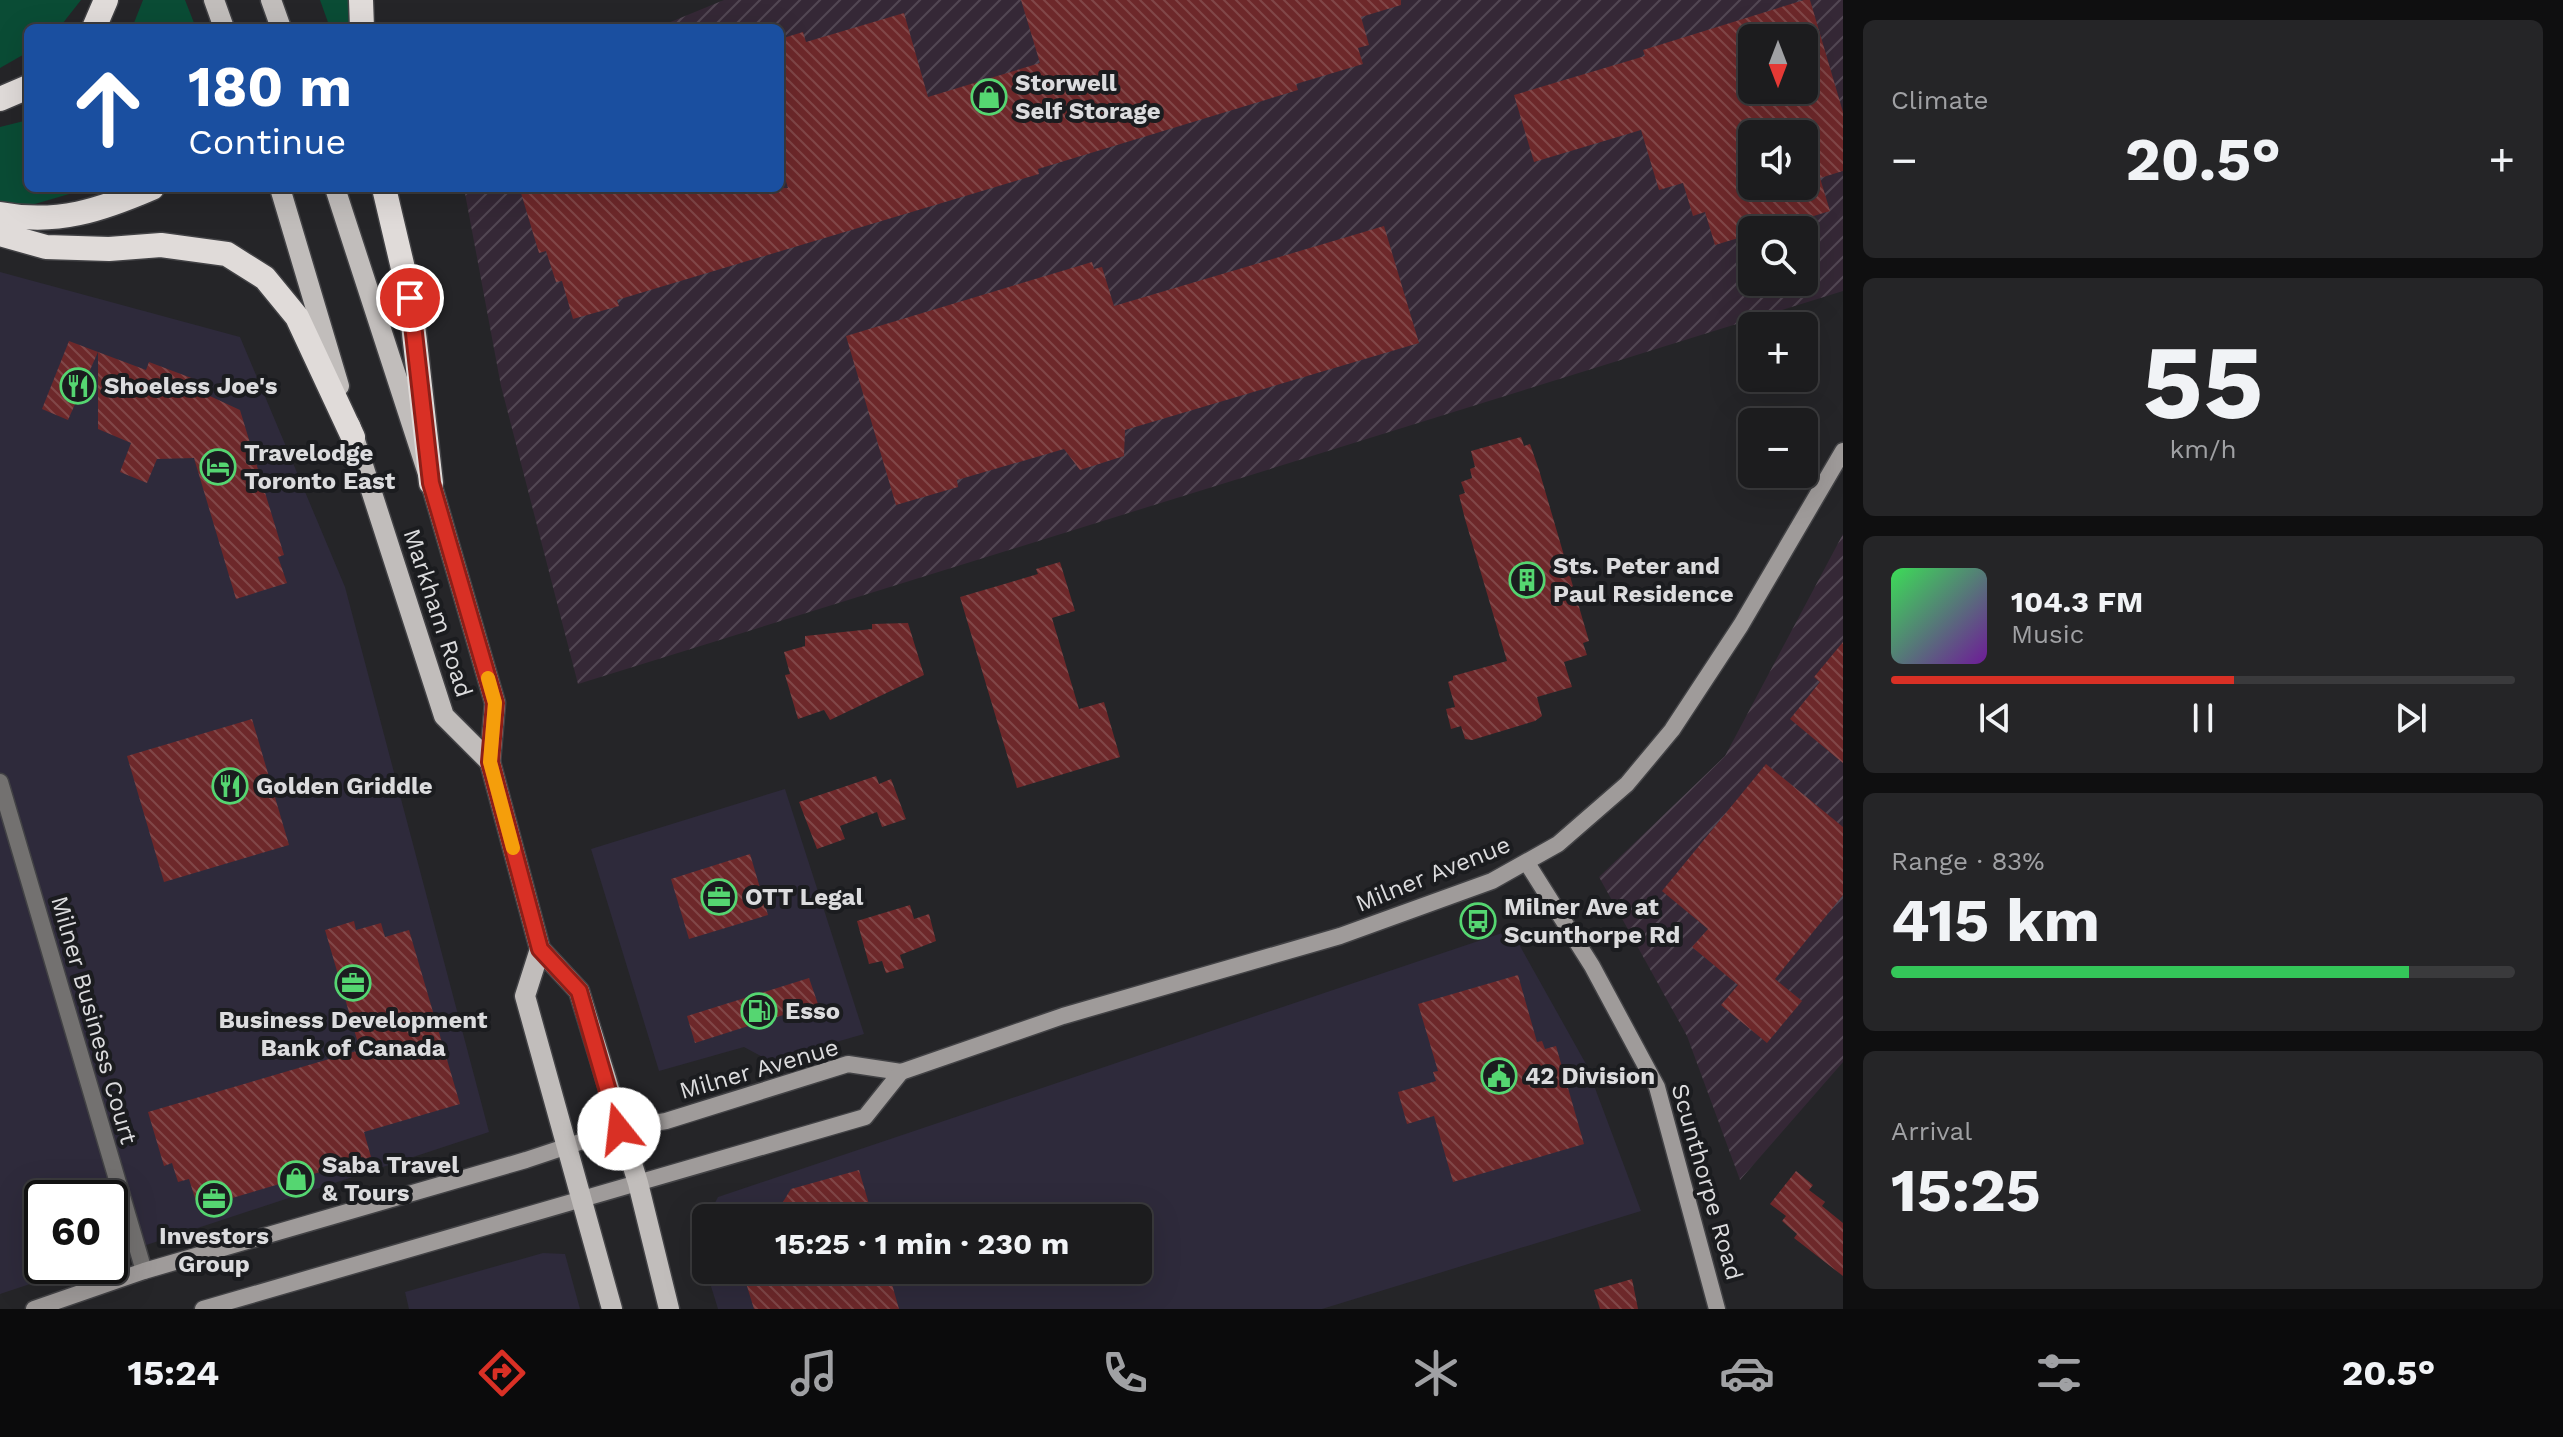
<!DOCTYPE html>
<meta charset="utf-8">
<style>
body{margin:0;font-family:"Work Sans",sans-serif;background:#252527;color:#f1f3f6;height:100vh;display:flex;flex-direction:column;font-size:30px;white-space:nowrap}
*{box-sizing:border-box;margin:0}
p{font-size:26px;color:#a0a1a4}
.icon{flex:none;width:44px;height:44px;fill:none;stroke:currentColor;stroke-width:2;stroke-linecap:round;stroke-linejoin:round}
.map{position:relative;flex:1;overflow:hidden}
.details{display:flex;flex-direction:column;gap:20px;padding:20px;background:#0f0f10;width:720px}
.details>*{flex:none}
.hud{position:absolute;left:24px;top:24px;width:760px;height:168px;border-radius:12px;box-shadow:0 8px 32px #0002,0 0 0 2px #3a3a3c;background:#1a4fa0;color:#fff;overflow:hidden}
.needle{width:52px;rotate:180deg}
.tools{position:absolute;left:1738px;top:24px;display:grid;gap:16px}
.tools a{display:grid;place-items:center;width:80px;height:80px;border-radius:12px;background:#1c1c1e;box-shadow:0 8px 32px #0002,0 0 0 2px #3a3a3c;font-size:40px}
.speed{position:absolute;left:24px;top:1180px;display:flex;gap:16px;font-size:40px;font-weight:700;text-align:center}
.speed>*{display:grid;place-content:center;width:104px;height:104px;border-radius:50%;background:#1c1c1e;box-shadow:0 8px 32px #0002,0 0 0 2px #3a3a3c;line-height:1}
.speed .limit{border:4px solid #111;border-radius:12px;background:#fff;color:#111}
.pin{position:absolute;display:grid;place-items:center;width:68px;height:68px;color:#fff;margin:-34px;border:4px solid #fff;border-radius:50%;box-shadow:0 2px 8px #0007}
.me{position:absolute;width:88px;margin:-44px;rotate:344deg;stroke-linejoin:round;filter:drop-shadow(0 0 6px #0008)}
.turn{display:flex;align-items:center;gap:28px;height:168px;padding:0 32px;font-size:36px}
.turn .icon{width:104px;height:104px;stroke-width:2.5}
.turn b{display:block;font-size:56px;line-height:68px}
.big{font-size:60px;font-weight:700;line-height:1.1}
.details .card{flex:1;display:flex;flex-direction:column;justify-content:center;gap:12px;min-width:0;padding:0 28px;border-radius:12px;background:#252527}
.details .dial{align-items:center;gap:0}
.dial b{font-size:104px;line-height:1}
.song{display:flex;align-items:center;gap:24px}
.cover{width:96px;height:96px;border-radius:12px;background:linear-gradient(135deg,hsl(130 70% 55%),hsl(280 70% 35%))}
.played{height:8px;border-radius:4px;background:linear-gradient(90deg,#d93025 55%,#3a3a3c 55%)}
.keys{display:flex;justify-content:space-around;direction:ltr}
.heat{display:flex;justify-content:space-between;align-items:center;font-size:44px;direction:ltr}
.charge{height:12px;border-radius:6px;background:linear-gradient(90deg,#34c759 83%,#3a3a3c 0)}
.trip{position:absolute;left:692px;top:1204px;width:460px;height:80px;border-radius:12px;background:#1c1c1e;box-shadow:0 8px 32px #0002,0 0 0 2px #3a3a3c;font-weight:700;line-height:80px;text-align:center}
.menu{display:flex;height:128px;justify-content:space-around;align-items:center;background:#0b0b0c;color:#a0a1a4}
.menu .icon{width:56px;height:56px}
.menu .current{color:#d93025}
.menu b{font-size:36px;color:#f1f3f6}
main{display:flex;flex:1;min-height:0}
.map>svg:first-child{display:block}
</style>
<main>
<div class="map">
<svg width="1843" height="1309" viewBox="0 0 1843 1309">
<defs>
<pattern id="industrial-furrows" width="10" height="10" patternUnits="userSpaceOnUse" patternTransform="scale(2)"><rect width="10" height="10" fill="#352836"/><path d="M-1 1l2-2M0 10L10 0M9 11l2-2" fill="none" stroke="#524753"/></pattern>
<pattern id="building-back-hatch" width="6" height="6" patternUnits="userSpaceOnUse" patternTransform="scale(2)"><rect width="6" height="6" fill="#6d282a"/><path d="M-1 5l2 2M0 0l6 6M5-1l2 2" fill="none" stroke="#814748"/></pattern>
</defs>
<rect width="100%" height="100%" fill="#252528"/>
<!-- commercial -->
<g fill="#2e2a3b">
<polygon points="0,272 240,337 345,587 489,1132 110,1257 110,1198 42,1198 42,1266 84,1266 0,1294"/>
<polygon points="785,789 864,1034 770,1061 744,1047 659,1071 591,849"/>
<polygon points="1511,930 1586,1064 1641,1211 1322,1309 718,1309 706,1270 1138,1270 1138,1218 707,1218 718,1197"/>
<polygon points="543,1253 565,1254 580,1309 409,1309 405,1292"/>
</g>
<!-- industrial -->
<g fill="url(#industrial-furrows)" fill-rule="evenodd">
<path d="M724,0H1843V291L578,684L501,386L464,188H780V28H656ZM1752,38H1804V90H1752ZM1752,134H1804V186H1752ZM1752,230H1804V282H1752Z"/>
<polygon points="1843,534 1843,1062 1740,1180 1687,1036 1599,877 1725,756"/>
</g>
<!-- grass -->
<g fill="#0a4c35">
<polygon points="0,0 81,0 59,28 28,28 28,52 0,68"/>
<polygon points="143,0 185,0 196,28 132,28"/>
<polygon points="320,0 352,0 352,28 330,28"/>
<polygon points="28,120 28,188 90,188 21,208 0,203 0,127"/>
</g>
<!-- building -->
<g fill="url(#building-back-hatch)" fill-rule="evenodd">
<polygon points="1021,0 1401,0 1401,5 1361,17 1369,45 1358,48 1363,64 1296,84 1298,90 1038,169 1039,174 617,300 619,306 573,319 562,281 556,282 546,251 539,253 521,193 537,188 788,188 780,161 780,39 803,32 806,42 904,13 928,97 1040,63"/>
<path d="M1804,0H1810L1843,112V171L1820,178L1830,211L1794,222L1795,227L1752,230V234L1715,245L1705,212L1693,216L1683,183L1659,190L1641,130L1534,162L1514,95L1645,56L1643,50ZM1752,38H1804V90H1752ZM1752,134H1804V186H1752Z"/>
<polygon points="1384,226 1419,343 1125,430 1124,456 1080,470 1064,449 957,480 958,487 896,505 846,336 1092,262 1094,269 1102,267 1114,306"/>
<polygon points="69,341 98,352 68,420 42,409"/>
<polygon points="98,352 146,370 149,362 202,382 199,391 240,410 284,555 278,557 287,583 236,599 194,458 157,459 147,483 120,472 131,443 98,429"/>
<polygon points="1521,437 1524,446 1530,444 1539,470 1589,641 1583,643 1587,655 1564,662 1572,687 1537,697 1542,716 1535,721 1472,740 1465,739 1461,726 1451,729 1446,709 1455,707 1448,682 1453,680 1453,676 1507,661 1465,519 1459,495 1465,493 1461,482 1472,478 1470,469 1475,467 1471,451"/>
<polygon points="1060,562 1075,611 1052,618 1079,709 1104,702 1120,757 1017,788 960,597 1038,574 1036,569"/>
<polygon points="908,623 924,675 830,720 824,710 798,719 785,675 790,674 784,652 805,646 805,636 872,629 872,624"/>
<polygon points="1843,642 1843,763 1790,719 1820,682 1814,677"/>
<polygon points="252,719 289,845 164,882 127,756"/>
<polygon points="1766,764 1843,827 1843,895 1775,979 1802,1001 1767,1043 1721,1005 1738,985 1692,947 1708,929 1662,891"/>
<polygon points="876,776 879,784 891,779 906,819 882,827 877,812 840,826 845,839 817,849 799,802"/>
<polygon points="750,854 768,915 689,939 671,879"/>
<polygon points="910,905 914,919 929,914 936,941 900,955 904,968 886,973 882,961 869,964 857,921"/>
<polygon points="354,921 356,930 381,923 385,937 409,930 460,1104 364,1132 371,1157 198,1208 189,1179 178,1182 172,1163 164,1166 148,1112 360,1050 325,930"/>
<polygon points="1518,975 1537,1042 1542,1041 1545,1049 1556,1046 1584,1144 1453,1182 1434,1116 1407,1124 1398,1092 1436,1081 1433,1072 1438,1071 1418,1004"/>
<polygon points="809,978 818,1004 695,1043 687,1016"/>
<polygon points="859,1170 873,1218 773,1218 791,1189"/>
<polygon points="1796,1171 1813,1185 1809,1190 1825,1202 1822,1206 1843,1223 1843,1276 1794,1238 1797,1234 1782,1221 1786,1216 1770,1204"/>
<polygon points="742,1270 888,1270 899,1309 754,1309"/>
<polygon points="1632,1279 1638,1309 1600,1309 1594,1290"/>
</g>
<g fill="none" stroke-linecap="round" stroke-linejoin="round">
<defs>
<polyline id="street" points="0,782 144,1271"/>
<g id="secondary">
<polyline points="1527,863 1592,966 1657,1087 1717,1309"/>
<polyline points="34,1309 144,1271 526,1160 619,1129 666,1121 848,1064 901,1072 1063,1016 1340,936 1492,881 1558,844 1627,784 1672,730 1741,625 1843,451"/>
<polyline points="203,1309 865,1117 901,1072"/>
</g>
<g id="primary">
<polyline points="214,0 224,28"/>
<polyline points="271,0 281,28"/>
<polyline points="280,188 339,386"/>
<polyline points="335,188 431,483 495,703 490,762 540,949 579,991 638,1183 669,1309"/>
<polyline points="350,425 444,716 490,762"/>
<polyline points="540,949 525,996 612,1309"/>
</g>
<g id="highway">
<polyline points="361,0 362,28"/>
<polyline points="94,28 106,0"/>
<polyline points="0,99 28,87"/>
<polyline points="384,188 410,298 431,483"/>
<path d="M0,214C57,225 101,210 152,188"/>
<polyline points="0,234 46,247 109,249 161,245 227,254 265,278 297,317 353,437"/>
</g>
</defs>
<!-- street casing -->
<use href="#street" stroke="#424245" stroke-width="19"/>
<!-- secondary casing -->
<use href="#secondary" stroke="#424245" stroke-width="19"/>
<!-- primary casing -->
<use href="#primary" stroke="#424245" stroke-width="23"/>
<!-- highway casing -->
<use href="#highway" stroke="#424245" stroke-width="27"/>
<!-- street -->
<use href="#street" stroke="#737170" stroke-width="16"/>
<!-- secondary -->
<use href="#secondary" stroke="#9f9b9a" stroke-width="16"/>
<!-- primary -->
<use href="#primary" stroke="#c1bdbb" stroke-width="20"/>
<!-- highway -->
<use href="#highway" stroke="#e0dbd9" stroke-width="24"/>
</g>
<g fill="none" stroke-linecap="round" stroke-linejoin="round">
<defs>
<polyline id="route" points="410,298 431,483 495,703 490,762 540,949 579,991 619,1129"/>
</defs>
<!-- route casing -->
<use href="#route" stroke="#8d1f18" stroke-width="20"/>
<!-- route -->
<use href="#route" stroke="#d93025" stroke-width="14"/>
<!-- slow -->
<polyline stroke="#f59e0b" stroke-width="14" points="488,678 495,703 490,762 513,848"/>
</g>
<!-- icons -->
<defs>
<symbol id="shop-ring" viewBox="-11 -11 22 22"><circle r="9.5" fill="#1b1c1f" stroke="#55d671" stroke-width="1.5"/><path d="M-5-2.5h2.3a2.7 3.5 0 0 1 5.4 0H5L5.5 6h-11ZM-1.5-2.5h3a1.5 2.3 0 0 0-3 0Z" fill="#55d671"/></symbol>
<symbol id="restaurant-ring" viewBox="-11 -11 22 22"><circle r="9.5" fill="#1b1c1f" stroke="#55d671" stroke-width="1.5"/><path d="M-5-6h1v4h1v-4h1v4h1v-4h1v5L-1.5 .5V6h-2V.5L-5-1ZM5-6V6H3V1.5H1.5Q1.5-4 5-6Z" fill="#55d671"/></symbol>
<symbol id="hotel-ring" viewBox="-11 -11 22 22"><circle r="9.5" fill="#1b1c1f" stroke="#55d671" stroke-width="1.5"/><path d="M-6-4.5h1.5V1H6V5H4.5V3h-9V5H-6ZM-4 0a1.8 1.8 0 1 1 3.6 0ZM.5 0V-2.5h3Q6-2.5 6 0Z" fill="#55d671"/></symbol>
<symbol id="building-ring" viewBox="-11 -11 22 22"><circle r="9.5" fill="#1b1c1f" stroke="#55d671" stroke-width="1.5"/><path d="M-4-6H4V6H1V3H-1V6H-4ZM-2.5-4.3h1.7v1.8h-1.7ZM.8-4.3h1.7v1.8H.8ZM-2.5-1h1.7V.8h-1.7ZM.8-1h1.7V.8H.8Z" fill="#55d671"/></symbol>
<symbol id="office-ring" viewBox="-11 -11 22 22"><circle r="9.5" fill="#1b1c1f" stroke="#55d671" stroke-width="1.5"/><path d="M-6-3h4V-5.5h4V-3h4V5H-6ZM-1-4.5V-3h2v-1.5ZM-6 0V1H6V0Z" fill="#55d671"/></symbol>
<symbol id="bus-ring" viewBox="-11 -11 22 22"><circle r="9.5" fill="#1b1c1f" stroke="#55d671" stroke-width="1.5"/><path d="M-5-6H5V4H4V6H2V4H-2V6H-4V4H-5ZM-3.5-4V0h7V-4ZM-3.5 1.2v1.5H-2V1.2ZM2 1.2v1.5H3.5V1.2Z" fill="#55d671"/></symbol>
<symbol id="fuel-ring" viewBox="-11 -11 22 22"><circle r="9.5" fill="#1b1c1f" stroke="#55d671" stroke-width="1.5"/><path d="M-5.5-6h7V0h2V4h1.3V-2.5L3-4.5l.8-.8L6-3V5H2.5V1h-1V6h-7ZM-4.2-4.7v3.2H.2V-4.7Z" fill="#55d671"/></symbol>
<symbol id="civic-ring" viewBox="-11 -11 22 22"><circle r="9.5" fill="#1b1c1f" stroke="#55d671" stroke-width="1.5"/><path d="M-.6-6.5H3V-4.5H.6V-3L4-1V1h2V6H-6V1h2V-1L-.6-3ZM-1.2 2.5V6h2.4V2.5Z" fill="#55d671"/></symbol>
</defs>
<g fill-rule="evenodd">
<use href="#shop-ring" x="969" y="77" width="40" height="40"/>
<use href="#restaurant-ring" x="58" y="366" width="40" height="40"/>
<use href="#hotel-ring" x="198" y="447" width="40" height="40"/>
<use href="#building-ring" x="1507" y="560" width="40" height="40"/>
<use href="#restaurant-ring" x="210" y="766" width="40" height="40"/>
<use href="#office-ring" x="699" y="877" width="40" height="40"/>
<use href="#bus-ring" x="1458" y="901" width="40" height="40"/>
<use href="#office-ring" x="333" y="963" width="40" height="40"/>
<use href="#fuel-ring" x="739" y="991" width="40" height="40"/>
<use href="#civic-ring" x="1479" y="1056" width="40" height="40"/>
<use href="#shop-ring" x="276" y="1159" width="40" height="40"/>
<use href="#office-ring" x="194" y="1179" width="40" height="40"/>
</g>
<g text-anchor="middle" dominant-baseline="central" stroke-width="8" stroke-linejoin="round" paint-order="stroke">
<!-- poi labels -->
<g font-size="24" font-weight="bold" fill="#dcdcde" stroke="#1b1c1f" text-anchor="start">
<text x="1015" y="83">Storwell<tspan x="1015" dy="28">Self Storage</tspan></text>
<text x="104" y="386">Shoeless Joe's</text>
<text x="244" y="453">Travelodge<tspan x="244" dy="28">Toronto East</tspan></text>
<text x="1553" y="566">Sts. Peter and<tspan x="1553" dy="28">Paul Residence</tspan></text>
<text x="256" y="786">Golden Griddle</text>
<text x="745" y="897">OTT Legal</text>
<text x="1504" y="907">Milner Ave at<tspan x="1504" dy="28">Scunthorpe Rd</tspan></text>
<text x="785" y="1011">Esso</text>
<text x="353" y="1020" text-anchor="middle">Business Development<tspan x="353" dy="28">Bank of Canada</tspan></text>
<text x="1525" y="1076">42 Division</text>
<text x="322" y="1165">Saba Travel<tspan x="322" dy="28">&amp; Tours</tspan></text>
<text x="214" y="1236" text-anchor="middle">Investors<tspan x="214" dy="28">Group</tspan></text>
</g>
<!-- street labels -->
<g font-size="24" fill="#dcdcde" stroke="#1b1c1f">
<text transform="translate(438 613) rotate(72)">Markham Road</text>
<text transform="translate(1433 874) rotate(-22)">Milner Avenue</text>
<text transform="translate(94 1020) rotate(74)">Milner Business Court</text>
<text transform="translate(759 1069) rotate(-16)">Milner Avenue</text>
<text transform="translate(1707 1182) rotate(74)">Scunthorpe Road</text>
</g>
</g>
</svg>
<div class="tools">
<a><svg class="needle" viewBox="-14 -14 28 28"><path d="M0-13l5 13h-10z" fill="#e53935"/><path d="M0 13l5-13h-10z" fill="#a0a1a4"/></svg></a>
<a><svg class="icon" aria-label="sound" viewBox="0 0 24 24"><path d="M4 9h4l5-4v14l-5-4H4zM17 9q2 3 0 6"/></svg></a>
<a><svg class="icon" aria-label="search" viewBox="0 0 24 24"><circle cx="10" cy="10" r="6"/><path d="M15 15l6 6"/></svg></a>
<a>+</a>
<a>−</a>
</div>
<div class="speed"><div class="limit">60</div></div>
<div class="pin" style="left:410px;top:298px;background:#d93025"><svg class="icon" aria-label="arrive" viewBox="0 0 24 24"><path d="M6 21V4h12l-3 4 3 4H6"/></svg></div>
<svg class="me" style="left:619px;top:1129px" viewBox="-20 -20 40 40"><circle r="19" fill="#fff"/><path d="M0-13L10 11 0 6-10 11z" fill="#d93025"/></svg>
<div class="trip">15:25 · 1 min · 230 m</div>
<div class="hud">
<div class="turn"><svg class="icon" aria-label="ahead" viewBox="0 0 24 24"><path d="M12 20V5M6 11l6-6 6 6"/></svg><div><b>180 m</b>Continue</div></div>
</div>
</div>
<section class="details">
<div class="card"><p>Climate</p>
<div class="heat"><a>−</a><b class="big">20.5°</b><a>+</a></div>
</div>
<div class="card dial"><b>55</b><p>km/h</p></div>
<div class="card">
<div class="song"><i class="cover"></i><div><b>104.3 FM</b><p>Music</p></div></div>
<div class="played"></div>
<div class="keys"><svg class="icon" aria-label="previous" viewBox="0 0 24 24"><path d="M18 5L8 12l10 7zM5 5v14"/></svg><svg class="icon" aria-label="pause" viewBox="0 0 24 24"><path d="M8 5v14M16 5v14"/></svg><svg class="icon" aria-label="next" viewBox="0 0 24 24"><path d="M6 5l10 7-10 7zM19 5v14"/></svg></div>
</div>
<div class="card"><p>Range · 83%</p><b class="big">415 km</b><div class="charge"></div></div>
<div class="card"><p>Arrival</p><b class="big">15:25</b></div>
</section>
</main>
<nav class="menu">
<b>15:24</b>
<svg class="icon current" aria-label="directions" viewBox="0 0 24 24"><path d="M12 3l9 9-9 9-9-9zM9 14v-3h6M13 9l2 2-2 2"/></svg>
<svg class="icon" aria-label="music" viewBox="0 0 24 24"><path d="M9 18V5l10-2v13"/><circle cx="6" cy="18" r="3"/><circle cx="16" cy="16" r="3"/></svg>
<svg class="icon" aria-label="phone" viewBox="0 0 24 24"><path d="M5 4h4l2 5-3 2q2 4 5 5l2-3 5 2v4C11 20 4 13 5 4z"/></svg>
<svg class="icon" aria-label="climate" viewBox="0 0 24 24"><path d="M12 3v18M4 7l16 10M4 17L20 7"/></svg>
<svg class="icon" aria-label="car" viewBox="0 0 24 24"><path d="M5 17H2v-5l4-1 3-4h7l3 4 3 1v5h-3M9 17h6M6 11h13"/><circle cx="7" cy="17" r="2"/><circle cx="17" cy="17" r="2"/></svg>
<svg class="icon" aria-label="filters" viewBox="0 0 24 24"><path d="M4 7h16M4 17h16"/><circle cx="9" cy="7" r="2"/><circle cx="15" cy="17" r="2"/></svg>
<b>20.5°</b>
</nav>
